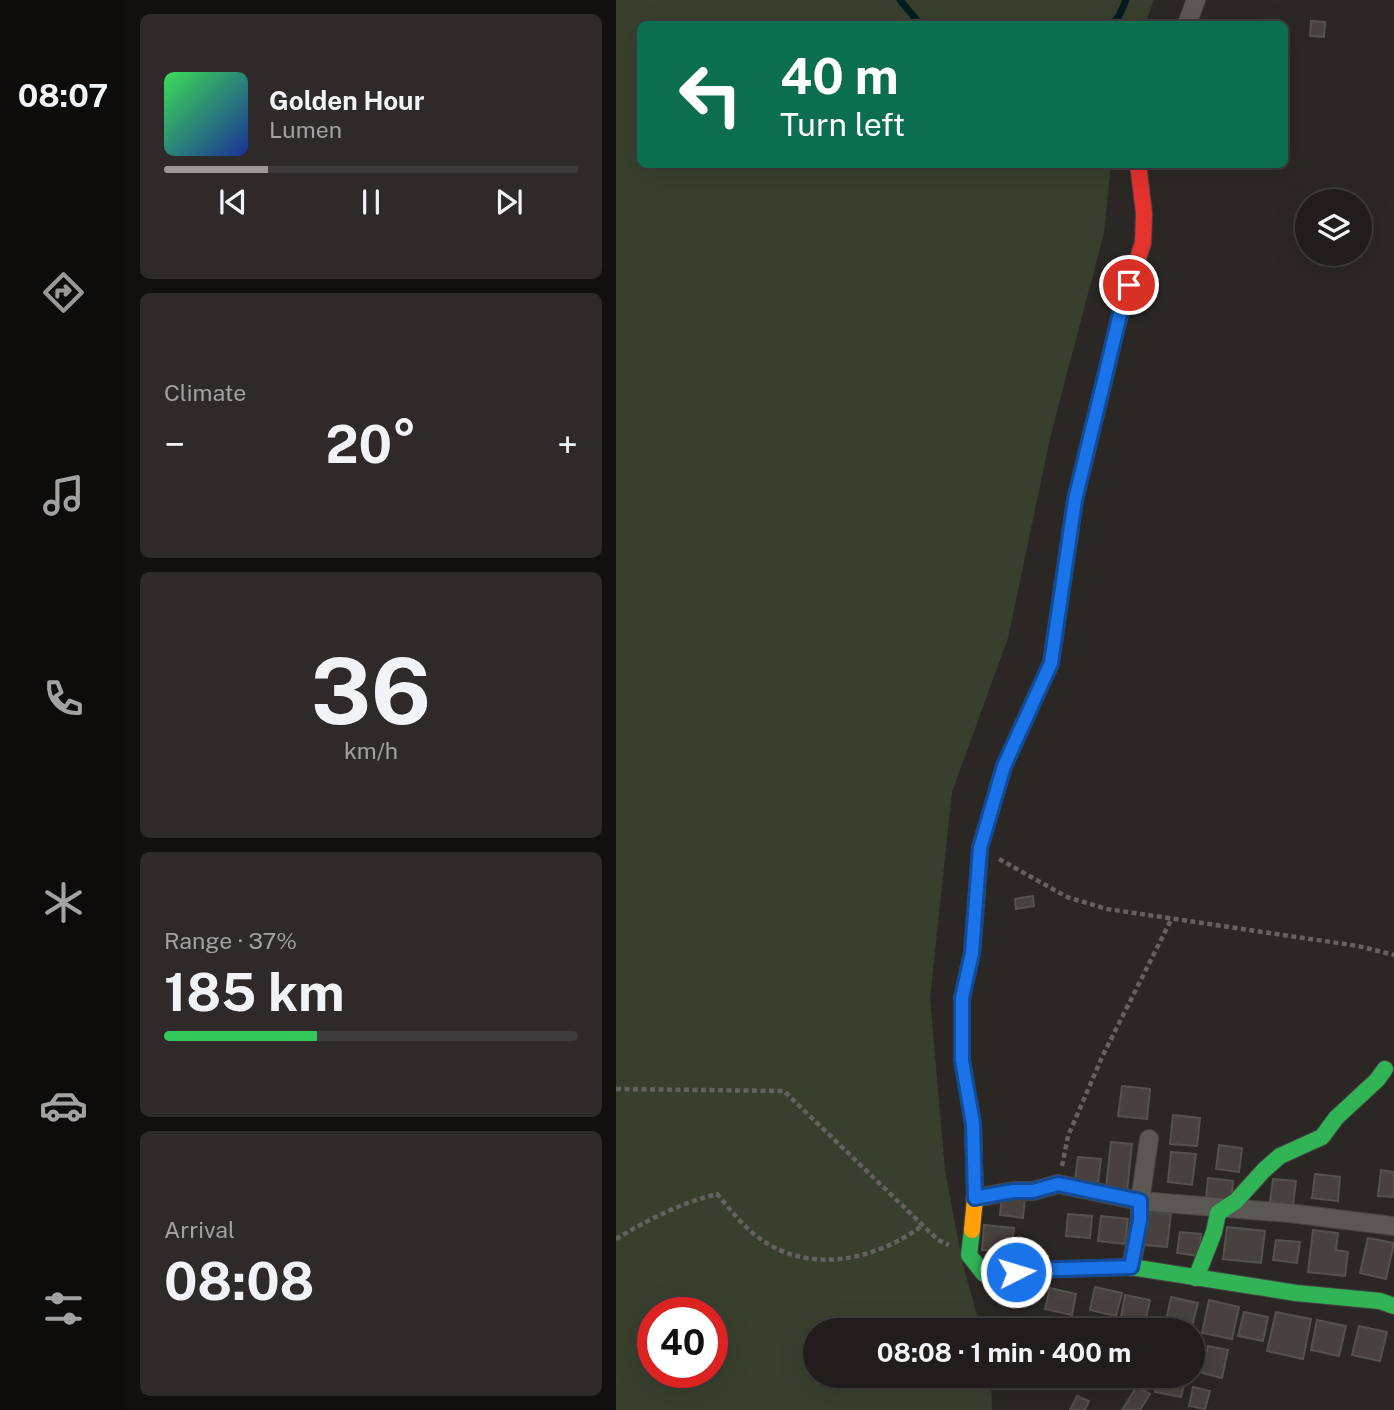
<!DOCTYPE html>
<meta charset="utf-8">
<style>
body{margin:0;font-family:"Public Sans",sans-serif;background:#2d2a29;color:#f1f3f6;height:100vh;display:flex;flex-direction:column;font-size:26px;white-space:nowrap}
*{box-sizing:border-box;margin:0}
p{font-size:23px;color:#a2a2a3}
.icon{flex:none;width:38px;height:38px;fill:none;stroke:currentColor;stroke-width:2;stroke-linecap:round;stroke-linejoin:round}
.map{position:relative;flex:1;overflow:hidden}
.drawer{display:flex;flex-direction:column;gap:14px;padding:14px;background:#12100f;width:490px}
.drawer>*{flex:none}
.guide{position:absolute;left:21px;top:21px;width:651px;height:147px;border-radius:10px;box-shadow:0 7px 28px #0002,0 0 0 2px #3d3b3b;background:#0b6e4f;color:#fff;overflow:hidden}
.fabs{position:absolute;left:679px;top:189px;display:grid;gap:14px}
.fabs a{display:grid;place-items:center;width:77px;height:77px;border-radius:50%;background:#201d1c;box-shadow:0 7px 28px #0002,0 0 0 2px #3d3b3b;font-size:35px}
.speed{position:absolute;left:21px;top:1297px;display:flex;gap:14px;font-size:35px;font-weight:700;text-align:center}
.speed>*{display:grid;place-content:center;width:91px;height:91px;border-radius:50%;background:#201d1c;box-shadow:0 7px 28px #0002,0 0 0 2px #3d3b3b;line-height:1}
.speed .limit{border:10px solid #d22;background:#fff;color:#111}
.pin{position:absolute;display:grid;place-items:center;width:60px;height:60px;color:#fff;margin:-30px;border:4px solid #fff;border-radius:50%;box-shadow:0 2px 7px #0007}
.me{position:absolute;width:77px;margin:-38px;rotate:85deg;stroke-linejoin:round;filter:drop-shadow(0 0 5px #0008)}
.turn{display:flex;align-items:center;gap:24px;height:147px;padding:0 28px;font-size:32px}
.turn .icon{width:91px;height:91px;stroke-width:2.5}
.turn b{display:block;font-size:49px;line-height:60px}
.big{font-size:52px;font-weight:700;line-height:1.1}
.drawer .card{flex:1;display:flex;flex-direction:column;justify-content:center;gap:10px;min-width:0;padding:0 24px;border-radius:10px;background:#2d2a29}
.drawer .dial{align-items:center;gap:0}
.dial b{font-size:91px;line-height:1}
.song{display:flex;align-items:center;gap:21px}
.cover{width:84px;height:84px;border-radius:10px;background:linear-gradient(135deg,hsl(130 70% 55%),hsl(230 70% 35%))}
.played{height:7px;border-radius:4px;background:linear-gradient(90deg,#9d9895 25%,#3d3b3b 25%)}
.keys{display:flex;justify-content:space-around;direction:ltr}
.heat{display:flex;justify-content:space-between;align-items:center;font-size:38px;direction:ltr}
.charge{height:10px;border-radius:5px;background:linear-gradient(90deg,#34c759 37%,#3d3b3b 0)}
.trip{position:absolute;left:187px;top:1318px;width:402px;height:70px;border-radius:35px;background:#201d1c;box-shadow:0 7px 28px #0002,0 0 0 2px #3d3b3b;font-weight:700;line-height:70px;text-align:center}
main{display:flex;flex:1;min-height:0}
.tab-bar{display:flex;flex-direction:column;width:126px;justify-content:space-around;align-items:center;background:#0d0c0b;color:#a2a2a3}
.tab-bar .icon{width:49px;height:49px}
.tab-bar .on{color:#9d9895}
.tab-bar b{font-size:32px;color:#f1f3f6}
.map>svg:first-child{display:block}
</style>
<main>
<nav class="tab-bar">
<b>08:07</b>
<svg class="icon on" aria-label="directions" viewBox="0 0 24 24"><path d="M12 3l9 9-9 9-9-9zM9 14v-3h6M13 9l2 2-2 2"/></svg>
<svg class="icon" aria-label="music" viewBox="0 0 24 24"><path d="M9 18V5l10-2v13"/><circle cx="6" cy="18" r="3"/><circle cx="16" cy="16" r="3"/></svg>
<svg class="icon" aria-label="phone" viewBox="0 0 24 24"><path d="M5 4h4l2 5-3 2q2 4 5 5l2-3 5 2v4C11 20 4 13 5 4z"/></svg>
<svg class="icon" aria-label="climate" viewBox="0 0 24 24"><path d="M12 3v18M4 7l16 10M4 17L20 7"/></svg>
<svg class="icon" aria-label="car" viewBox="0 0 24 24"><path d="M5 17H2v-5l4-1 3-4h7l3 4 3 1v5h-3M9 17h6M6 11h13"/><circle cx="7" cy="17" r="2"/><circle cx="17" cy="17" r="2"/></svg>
<svg class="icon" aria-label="filters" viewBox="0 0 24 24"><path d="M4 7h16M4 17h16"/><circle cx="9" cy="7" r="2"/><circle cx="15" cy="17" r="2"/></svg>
</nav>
<section class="drawer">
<div class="card">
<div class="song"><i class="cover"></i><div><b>Golden Hour</b><p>Lumen</p></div></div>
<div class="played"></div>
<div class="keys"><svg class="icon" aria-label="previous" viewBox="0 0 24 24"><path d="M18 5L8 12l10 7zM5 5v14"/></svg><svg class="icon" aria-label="pause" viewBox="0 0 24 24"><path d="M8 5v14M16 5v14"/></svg><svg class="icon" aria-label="next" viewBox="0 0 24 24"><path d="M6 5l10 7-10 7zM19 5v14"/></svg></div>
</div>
<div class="card"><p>Climate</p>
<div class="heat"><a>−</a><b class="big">20°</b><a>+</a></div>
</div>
<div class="card dial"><b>36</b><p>km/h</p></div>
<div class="card"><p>Range · 37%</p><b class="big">185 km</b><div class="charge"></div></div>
<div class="card"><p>Arrival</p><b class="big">08:08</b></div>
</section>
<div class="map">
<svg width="778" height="1410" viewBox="0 0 778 1410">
<rect width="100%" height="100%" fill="#2b2725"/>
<!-- green -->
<path fill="#38402d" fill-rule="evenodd" d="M0,0H538L529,24H24V164L495,165L488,233L435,434L392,638L336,792L314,998L329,1170L346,1261L365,1330H200V1376H375L376,1410H0ZM37,1312H96V1372H37Z"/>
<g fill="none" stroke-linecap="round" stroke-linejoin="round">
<!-- stream -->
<g stroke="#041c20" stroke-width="7">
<polyline points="284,0 304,24"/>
<polyline points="496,24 503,16 510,0"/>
</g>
</g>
<!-- building -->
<g fill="#48413e" stroke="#54514f" stroke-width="2">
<polygon points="695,21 709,22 708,37 694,36"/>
<polygon points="417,896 418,906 400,909 399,899"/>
<polygon points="506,1086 534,1089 531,1119 502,1116"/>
<polygon points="557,1115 584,1118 581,1146 554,1144"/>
<polygon points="495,1142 516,1144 511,1191 490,1188"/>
<polygon points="603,1145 626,1148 623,1172 600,1169"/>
<polygon points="555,1152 580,1154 576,1185 552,1182"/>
<polygon points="462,1157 485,1159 482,1183 459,1180"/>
<polygon points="765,1170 778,1172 778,1197 762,1196"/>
<polygon points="699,1174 724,1177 722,1201 696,1198"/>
<polygon points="592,1178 617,1181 615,1203 590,1200"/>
<polygon points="657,1179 680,1181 677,1205 654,1202"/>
<polygon points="386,1195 409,1198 407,1218 384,1215"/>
<polygon points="532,1211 555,1213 551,1247 528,1245"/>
<polygon points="452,1214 476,1216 474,1238 450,1236"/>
<polygon points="485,1216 512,1219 509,1244 482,1241"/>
<polygon points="368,1225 398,1228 395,1253 366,1250"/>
<polygon points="611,1227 649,1231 645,1263 607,1259"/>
<polygon points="697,1230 722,1233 720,1250 732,1252 729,1276 692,1272"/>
<polygon points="564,1232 585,1234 583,1256 561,1253"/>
<polygon points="752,1238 778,1243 770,1279 744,1273"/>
<polygon points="660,1240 684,1242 681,1263 657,1260"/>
<polygon points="479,1287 506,1293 500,1316 474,1310"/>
<polygon points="434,1288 460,1294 456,1315 429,1309"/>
<polygon points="509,1295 534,1300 529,1323 505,1317"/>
<polygon points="555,1297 582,1303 575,1330 549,1325"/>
<polygon points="593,1300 623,1307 616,1339 586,1333"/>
<polygon points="628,1312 652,1317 647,1341 622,1336"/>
<polygon points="660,1312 695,1319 687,1359 651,1351"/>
<polygon points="701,1320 730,1326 723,1356 695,1350"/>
<polygon points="422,1321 449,1327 448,1330 420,1330"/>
<polygon points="743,1326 771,1332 764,1361 736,1355"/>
<polygon points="592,1346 612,1350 606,1378 586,1373"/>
<polygon points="543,1376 570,1376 565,1397 539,1392"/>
<polygon points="521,1386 534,1394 524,1410 506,1410"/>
<polygon points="577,1387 594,1391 589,1409 573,1406"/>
<polygon points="461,1396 473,1401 469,1410 454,1410"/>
</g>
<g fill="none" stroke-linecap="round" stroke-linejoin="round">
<defs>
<g id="street">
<polyline points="571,24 580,0"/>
<polyline points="359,1198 397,1191 417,1191 442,1184 524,1201 673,1213 778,1226"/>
<polyline points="515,1267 524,1220 524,1201 533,1139"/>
</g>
<g id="fast">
<polyline points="360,906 364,848 388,766 435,663 459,500 490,373"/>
<polyline points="356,1230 353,1255 368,1274 410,1270 515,1267 680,1293 764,1301 778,1306"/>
<polyline points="580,1278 598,1232 602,1213 620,1201 648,1170 664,1156 706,1137 720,1118 761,1080 769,1069"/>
</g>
<polyline id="slow" points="356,1230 359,1198 357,1124 346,1060 346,998 356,953 360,906"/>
<polyline id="jam" points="490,373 506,306 527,243 528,213 522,164"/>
</defs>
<!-- street casing -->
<use href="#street" stroke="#474342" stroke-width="20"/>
<!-- fast casing -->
<use href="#fast" stroke="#474342" stroke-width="18"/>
<!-- slow casing -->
<use href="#slow" stroke="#474342" stroke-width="18"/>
<!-- jam casing -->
<use href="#jam" stroke="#474342" stroke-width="18"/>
<!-- path -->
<g stroke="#64615f" stroke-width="4.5" stroke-dasharray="5 3.5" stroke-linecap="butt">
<polyline points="383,859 451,897 491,909 742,946 778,955"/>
<polyline points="0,1089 168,1091 322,1240 333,1245"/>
<polyline points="446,1166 452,1136 487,1055 556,918"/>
<path d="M0,1239C31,1220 65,1203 101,1194C115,1210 128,1228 146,1240C196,1275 262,1259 307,1225"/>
</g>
<!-- street -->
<use href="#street" stroke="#5b5755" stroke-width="18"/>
<!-- fast -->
<use href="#fast" stroke="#30b455" stroke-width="16"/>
<!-- slow -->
<use href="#slow" stroke="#ff9f0a" stroke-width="16"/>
<!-- jam -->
<use href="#jam" stroke="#e5322d" stroke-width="16"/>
</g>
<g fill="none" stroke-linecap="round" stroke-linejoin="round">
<defs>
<polyline id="route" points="400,1272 410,1270 515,1267 524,1220 524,1201 442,1184 417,1191 397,1191 359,1198 357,1124 346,1060 346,998 356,953 364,848 388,766 435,663 459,500 506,306 513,285"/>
</defs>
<!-- route casing -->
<use href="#route" stroke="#114b97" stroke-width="18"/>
<!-- route -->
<use href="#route" stroke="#1a73e8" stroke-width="12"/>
</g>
</svg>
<div class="fabs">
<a><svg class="icon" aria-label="layers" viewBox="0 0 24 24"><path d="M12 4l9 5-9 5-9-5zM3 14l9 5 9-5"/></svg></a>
</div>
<div class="speed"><div class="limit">40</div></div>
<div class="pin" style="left:513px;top:285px;background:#d93025"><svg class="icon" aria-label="arrive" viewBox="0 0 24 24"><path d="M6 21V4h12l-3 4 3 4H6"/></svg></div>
<svg class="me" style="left:400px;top:1272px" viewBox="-20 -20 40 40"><circle r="17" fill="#1a73e8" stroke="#fff" stroke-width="3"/><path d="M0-11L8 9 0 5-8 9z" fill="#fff"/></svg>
<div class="trip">08:08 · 1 min · 400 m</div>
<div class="guide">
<div class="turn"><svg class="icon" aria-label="left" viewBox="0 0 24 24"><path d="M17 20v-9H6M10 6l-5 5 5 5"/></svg><div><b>40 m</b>Turn left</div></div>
</div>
</div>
</main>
